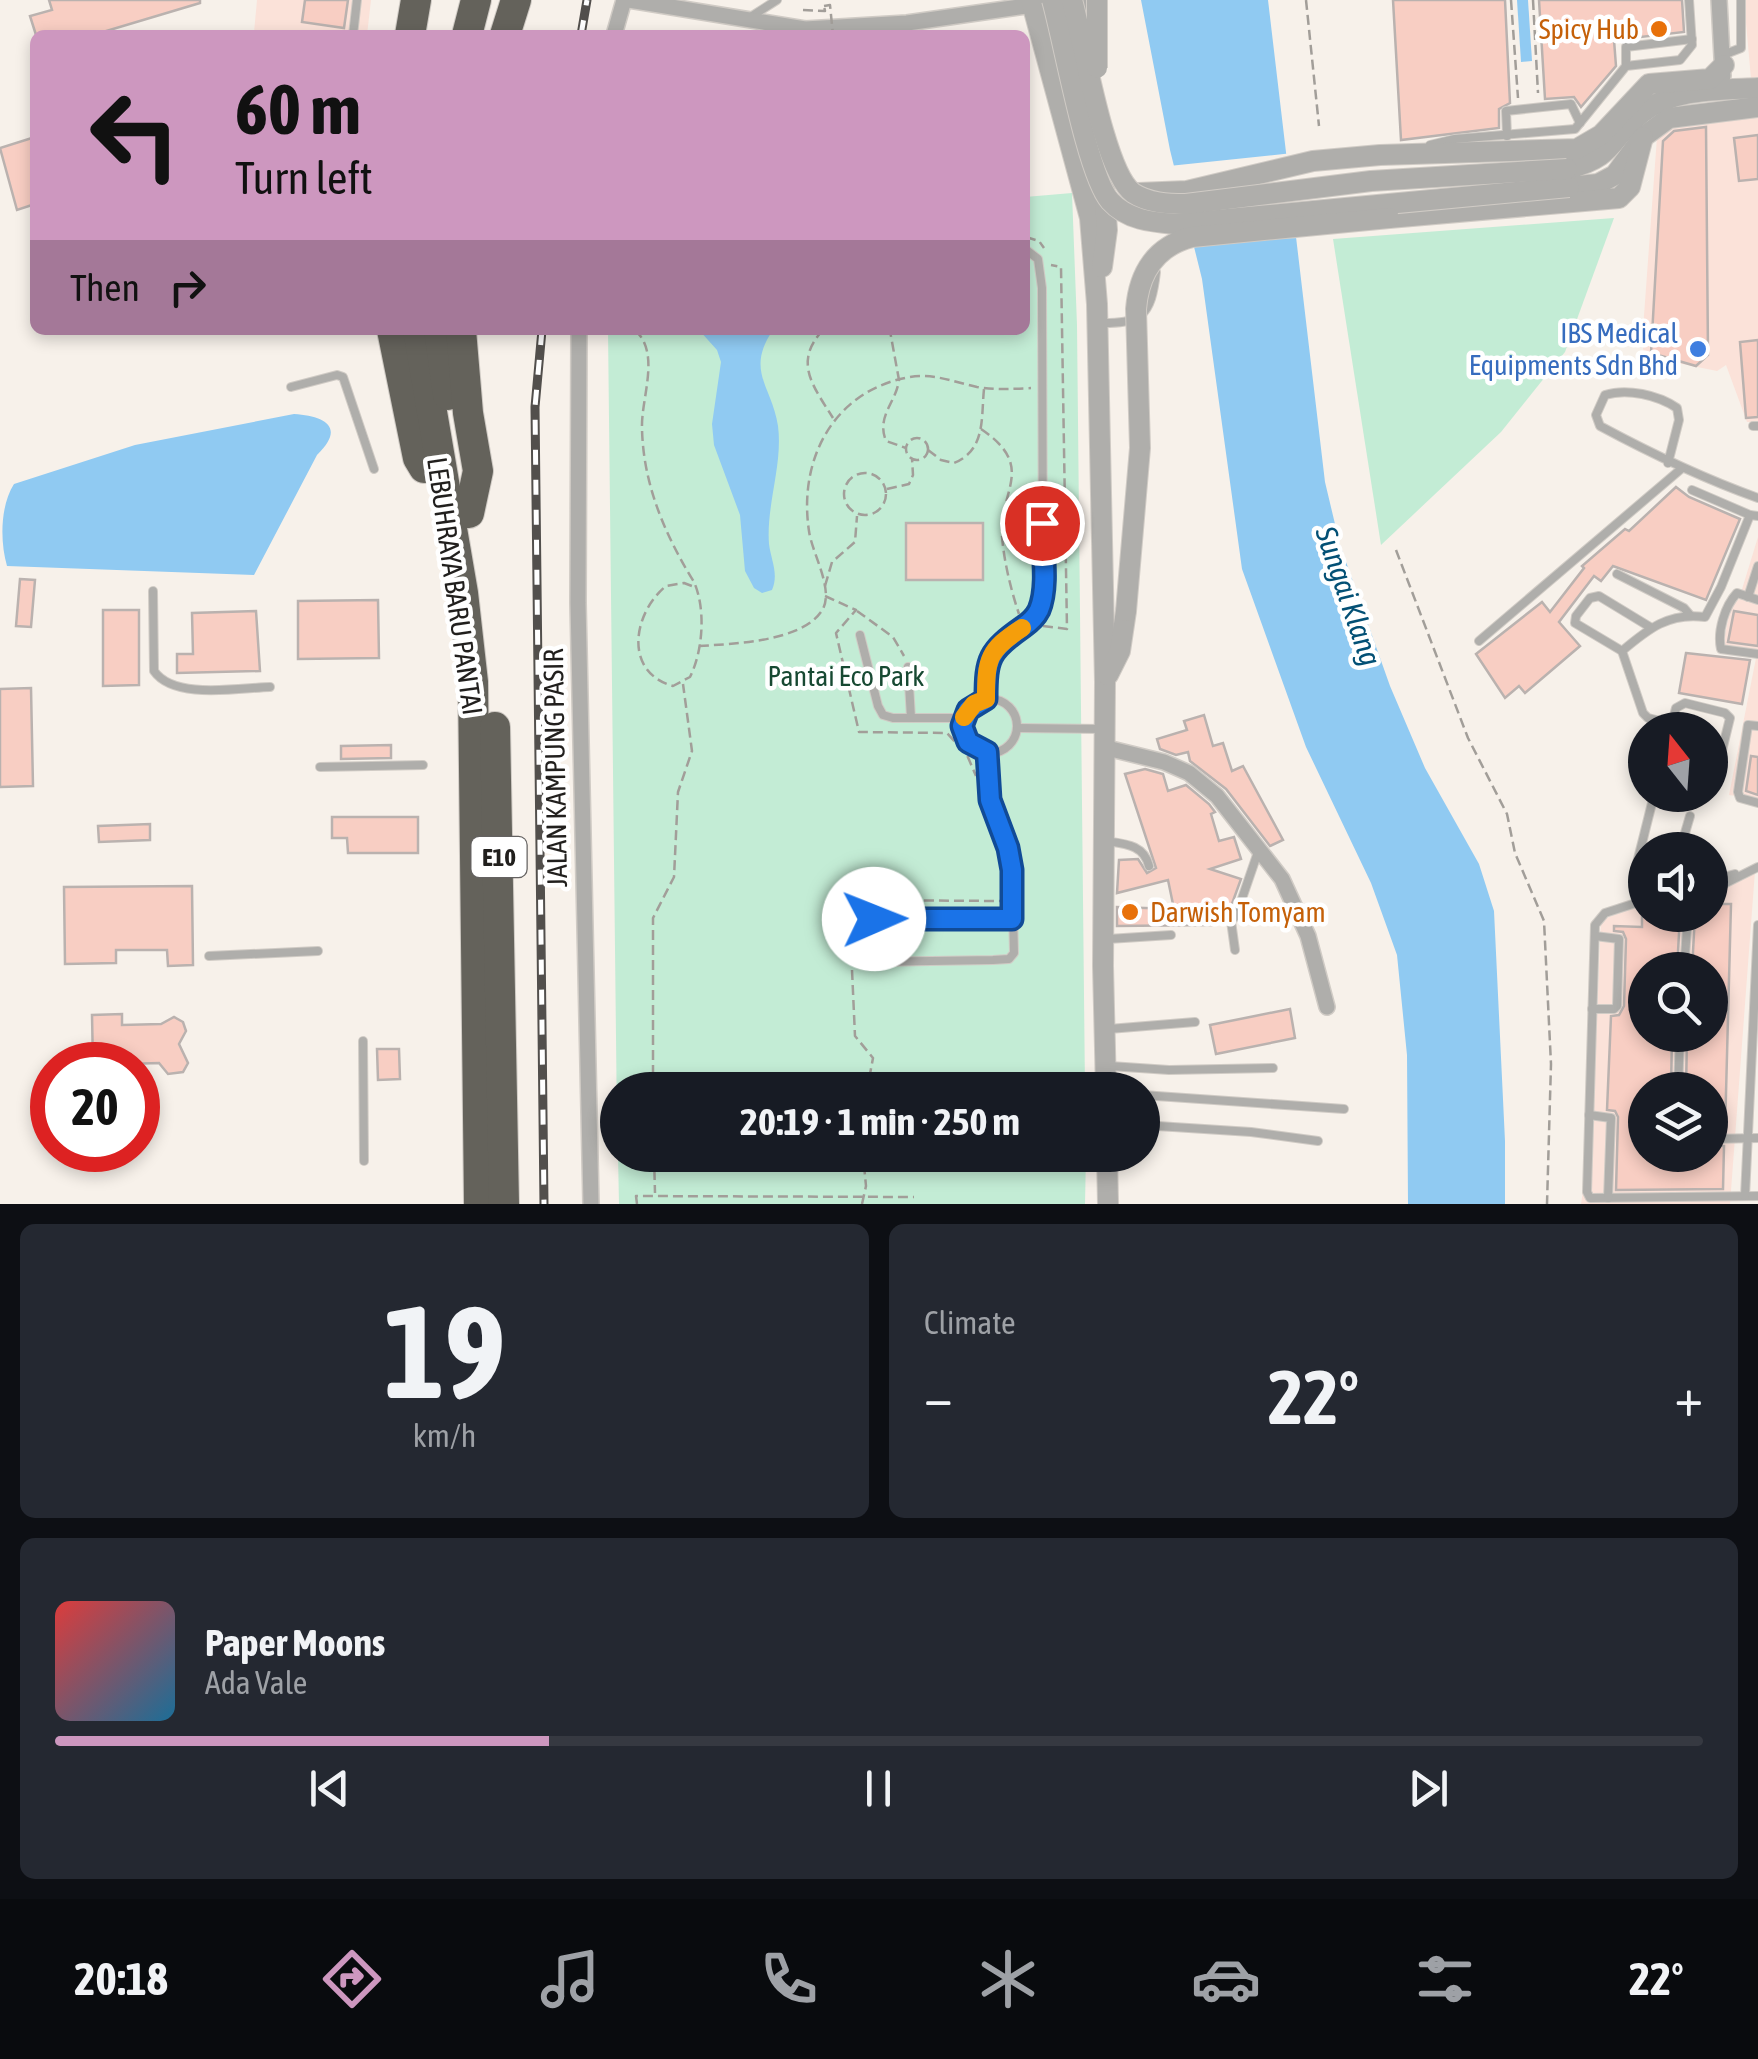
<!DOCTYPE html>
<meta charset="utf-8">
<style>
body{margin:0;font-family:"Asap Condensed",sans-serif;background:#242831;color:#f1f3f6;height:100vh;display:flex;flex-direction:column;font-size:38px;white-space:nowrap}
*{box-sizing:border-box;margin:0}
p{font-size:32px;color:#9ea1a6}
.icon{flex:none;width:55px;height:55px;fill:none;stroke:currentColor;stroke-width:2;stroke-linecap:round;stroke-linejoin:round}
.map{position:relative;height:1204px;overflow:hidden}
.sheet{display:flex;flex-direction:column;gap:20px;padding:20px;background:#0d0f14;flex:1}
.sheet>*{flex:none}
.guide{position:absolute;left:30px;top:30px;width:1000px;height:305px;border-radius:15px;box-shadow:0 5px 15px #0003;background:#cd97bf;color:#111;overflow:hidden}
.needle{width:65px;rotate:343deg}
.tools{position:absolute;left:1628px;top:712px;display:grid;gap:20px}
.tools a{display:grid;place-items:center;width:100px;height:100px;border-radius:50%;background:#171b24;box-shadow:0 5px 15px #0003;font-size:50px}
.speed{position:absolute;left:30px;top:1042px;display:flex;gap:20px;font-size:50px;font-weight:700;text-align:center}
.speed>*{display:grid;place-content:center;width:130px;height:130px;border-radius:50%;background:#171b24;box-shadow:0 5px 15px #0003;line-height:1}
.speed .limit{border:15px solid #d22;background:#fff;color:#111}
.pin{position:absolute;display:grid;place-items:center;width:85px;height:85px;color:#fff;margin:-42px;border:5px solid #fff;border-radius:50%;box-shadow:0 2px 10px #0007}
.me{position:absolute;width:110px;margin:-55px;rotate:89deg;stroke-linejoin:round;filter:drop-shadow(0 0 8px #0008)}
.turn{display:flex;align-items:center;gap:35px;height:210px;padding:0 40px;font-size:45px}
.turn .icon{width:130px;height:130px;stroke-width:2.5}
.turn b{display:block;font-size:70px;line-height:85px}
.then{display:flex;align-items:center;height:95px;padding:0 40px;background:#0003;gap:20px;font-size:38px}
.big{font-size:75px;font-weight:700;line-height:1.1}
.sheet .tile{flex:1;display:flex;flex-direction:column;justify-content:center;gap:15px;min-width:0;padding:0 35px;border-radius:15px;background:#242831}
.sheet .dial{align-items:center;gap:0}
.dial b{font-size:130px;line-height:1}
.song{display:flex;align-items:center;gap:30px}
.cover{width:120px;height:120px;border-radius:15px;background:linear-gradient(135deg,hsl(0 70% 55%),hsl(200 70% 35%))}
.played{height:10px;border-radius:5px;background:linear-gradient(90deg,#cd97bf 30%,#363941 30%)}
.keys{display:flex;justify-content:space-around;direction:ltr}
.heat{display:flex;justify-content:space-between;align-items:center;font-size:55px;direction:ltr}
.sheet .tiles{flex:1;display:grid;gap:20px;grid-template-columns:1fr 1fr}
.tile:last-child{grid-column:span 2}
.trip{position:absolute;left:600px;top:1072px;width:560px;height:100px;border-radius:50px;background:#171b24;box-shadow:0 5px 15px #0003;font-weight:700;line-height:100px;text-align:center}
.tab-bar{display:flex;height:160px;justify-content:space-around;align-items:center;background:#090b0e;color:#9ea1a6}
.tab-bar .icon{width:70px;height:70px}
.tab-bar .current{color:#cd97bf}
.tab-bar b{font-size:45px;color:#f1f3f6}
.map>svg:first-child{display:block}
</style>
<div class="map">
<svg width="1758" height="1204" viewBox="0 0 1758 1204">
<rect width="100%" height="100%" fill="#f7f1ea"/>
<!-- commercial -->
<g fill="#fbe2d9" fill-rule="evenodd">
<polygon points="257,0 371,0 367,35 254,32"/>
<polygon points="1744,0 1758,0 1758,79 1751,79"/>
<polygon points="1758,115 1758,422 1747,422 1726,365 1717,371 1653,358 1644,353 1642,343 1657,137 1672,127"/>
<polygon points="1758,537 1758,799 1729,795 1756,658 1721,653 1731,606 1739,599"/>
<path d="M1755,871L1730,1204H1581L1592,1134L1601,920L1645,904V915H1710V884ZM1645,970H1710V1035H1645ZM1645,1090H1710V1155H1645Z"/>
</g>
<!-- green -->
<g fill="#c3ecd5">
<polygon points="1072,193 1077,325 1085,1090 618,1090 617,1125 608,330 1025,330 1025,197"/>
<polygon points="1614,218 1565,352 1501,432 1381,545 1333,239"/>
<polygon points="618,1155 1086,1155 1085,1204 619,1204"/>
</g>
<!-- water -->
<g fill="#90caf2">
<polygon points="1141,0 1268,0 1325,482 1340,545 1390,686 1425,768 1479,864 1494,911 1505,1141 1505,1204 1408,1204 1407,1055 1397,955 1371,883 1306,747 1242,569 1202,279 1170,150"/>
<polygon points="1517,0 1528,0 1532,61 1521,62"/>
<path d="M699,330H773C745,371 772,386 778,426C783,465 766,505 769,544C771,560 779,574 772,590L762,593L754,588L745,571L740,515L714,445L712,424L721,362L717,350Z"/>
<path d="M294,414C325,416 346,427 317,455L254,575L7,566C0,542 0,506 14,484L135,445Z"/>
</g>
<!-- pier -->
<polygon fill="#f7f1ea" points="1293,153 1302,238 1230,239 1188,246 1169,166"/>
<!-- building -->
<g fill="#f8cec3" stroke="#bab2af" stroke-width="2.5">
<polygon points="49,0 200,0 200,3 93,35 36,35 30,16 52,10"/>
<polygon points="305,0 348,0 344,28 302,22"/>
<polygon points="1393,0 1505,0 1510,103 1499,109 1499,128 1401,140"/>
<polygon points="1539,0 1682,0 1684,32 1614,40 1616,66 1581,107 1574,97 1545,99"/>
<polygon points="1706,127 1708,355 1696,366 1651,353 1663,141 1674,131"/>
<polygon points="1758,135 1758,179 1739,181 1734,138"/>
<polygon points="35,137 35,204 17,210 0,148"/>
<polygon points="1758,340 1758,417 1746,418 1740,342"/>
<polygon points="1676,487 1689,497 1740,519 1706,600 1613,566 1601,581 1594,576 1559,622 1580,646 1525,693 1519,686 1505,698 1476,654 1542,602 1550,612 1584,568 1582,566 1625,529 1629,531"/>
<rect x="906" y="523" width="77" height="57"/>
<polygon points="20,579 35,580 31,627 16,626"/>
<polygon points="378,600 379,658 298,659 298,601"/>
<polygon points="103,610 139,610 139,685 103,686"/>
<polygon points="256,611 260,671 177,673 177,654 193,654 192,613"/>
<polygon points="1734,611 1758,615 1758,646 1728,642"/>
<polygon points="1686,653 1750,660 1742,704 1679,693"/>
<polygon points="31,688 33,786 0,787 0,689"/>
<polygon points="1204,715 1213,746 1223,743 1232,771 1243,766 1283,840 1270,846 1226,789 1190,761 1188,752 1176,755 1160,749 1157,739 1187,730 1184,721"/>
<polygon points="391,745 391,758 341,759 341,746"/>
<polygon points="1751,756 1758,757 1758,795 1746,791"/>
<polygon points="1145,769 1163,774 1168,791 1186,785 1209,804 1215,812 1211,814 1219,841 1234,837 1241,859 1210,869 1241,879 1229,912 1212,908 1212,925 1117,926 1117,907 1174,909 1168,880 1117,893 1119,860 1138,859 1147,873 1156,868 1125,774"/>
<polygon points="332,817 418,817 418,853 348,853 347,838 332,838"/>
<polygon points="150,824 150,840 99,842 98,826"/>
<polygon points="192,886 193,965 168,966 167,950 116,950 116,963 65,964 64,887"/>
<polygon points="1710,904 1731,904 1725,1131 1710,1132 1710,1090 1686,1090 1687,1035 1710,1035 1710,970 1692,970 1695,915 1710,915"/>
<polygon points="1642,915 1680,915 1677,970 1645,970 1645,1035 1672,1035 1671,1090 1645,1090 1645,1155 1710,1155 1710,1146 1724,1146 1723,1189 1616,1190 1618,1117 1615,1111 1607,1110 1611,1016 1619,1015 1624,1006 1626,939 1623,932 1614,931 1614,926 1642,927"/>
<polygon points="1290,1009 1295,1038 1216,1054 1210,1025"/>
<polygon points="122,1014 122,1025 161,1024 174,1017 183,1022 186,1031 179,1044 188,1063 183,1072 168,1074 159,1063 93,1065 92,1015"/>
<polygon points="377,1049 399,1049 400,1079 378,1080"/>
</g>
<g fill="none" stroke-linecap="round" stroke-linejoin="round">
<defs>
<g id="service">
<polyline points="752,16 777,0"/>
<polyline points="353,35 357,0"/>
<polyline points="1723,55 1741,48 1741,0"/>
<polyline points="1626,66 1626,47 1692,39"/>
<polyline points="1507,136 1506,111 1571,104 1580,123"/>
<polyline points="1430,145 1455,139 1575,129 1626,66 1680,60 1692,45 1689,0"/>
<path d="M1097,323C1142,324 1151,316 1156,272"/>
<polyline points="291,387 337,375 343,377 374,469"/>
<polyline points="1753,426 1758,426"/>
<path d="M1668,463L1679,420L1677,408C1658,395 1627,388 1605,395L1596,415L1600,426C1652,454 1702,478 1758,498"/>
<polyline points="1692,490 1750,515"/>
<polyline points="1617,574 1684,608 1690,615"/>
<path d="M153,591L154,671C174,700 238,688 270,687"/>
<polyline points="1748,597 1758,566"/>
<path d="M1758,600L1737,593C1725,606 1717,631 1721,649L1758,654"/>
<path d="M1650,627L1599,596L1590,598L1576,616L1575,623L1622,651C1648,629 1669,612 1705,617L1721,587L1750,515L1758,516"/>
<polyline points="860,635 878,706 883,715 893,718 964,718"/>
<polyline points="1479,641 1681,469"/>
<polyline points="1622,651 1643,713 1648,718 1672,724 1671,730"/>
<polyline points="908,667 911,718"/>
<circle cx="990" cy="726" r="27"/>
<path d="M986,699C986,683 985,665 993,651C1009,622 1037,637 1043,590L1042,288L1038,259L1025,249"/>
<polyline points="1672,724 1676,708 1685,703 1725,713 1730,718 1715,779"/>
<polyline points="1758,726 1748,725 1738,792 1740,798 1758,803"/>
<polyline points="1017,728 1103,729"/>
<polyline points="987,753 990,800 1008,848 1012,870 1014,953 1009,959 993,960 869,962 859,959 856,951 858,928 874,919 1012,919"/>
<polyline points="320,767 423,765"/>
<path d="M1106,841C1126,844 1144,845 1149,866"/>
<polyline points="1680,850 1690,816"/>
<polyline points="1645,870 1636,867 1654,795"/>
<polyline points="1710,881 1735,874"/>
<polyline points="1710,891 1758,867"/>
<polyline points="1645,900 1605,913 1595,925 1587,1192 1590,1198 1758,1196"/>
<polyline points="1108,939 1171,935"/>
<polyline points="1235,950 1231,921 1236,916 1259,849"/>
<polyline points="209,956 318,951"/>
<polyline points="1684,970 1688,915"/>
<polyline points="1592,1009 1614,1009 1617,1006 1619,939 1595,936"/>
<polyline points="1109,1029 1195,1022"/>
<polyline points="363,1041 364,1161"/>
<polyline points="1110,1066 1169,1070 1273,1068"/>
<polyline points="1678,1090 1680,1035"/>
<polyline points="1142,1095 1344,1109"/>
<polyline points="1589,1115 1611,1118 1608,1198"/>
<polyline points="1142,1125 1251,1132 1318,1141"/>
<polyline points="1710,1139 1758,1138"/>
<polyline points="1745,1196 1758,925"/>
</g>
<g id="minor">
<polyline points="629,0 805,29 907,23 1040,4"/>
<polyline points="1719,0 1723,76"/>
<polyline points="614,35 624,0"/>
<polyline points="579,330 578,603 591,1204"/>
<polyline points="1103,747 1164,762 1189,773 1217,796 1282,879 1308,936 1327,1007"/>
</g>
<g id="tertiary">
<polyline points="1031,0 1090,218 1097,304 1105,682 1103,966 1106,1090"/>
<polyline points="1083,0 1092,43"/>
<path d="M1567,169C1616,157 1609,139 1642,113C1673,88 1720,90 1758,88"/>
<polyline points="1569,187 1598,184 1615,175 1643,137 1669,118 1758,107"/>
<polyline points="1138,193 1187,191 1313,161 1380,155 1577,149 1601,135 1649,84 1710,79 1724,65"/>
<polyline points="1389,218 1619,198 1630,187 1643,137"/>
<polyline points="1102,267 1107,230 1104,187"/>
<polyline points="1108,675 1120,651 1126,611"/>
<polyline points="1107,1155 1108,1204"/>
</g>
<g id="motorway">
<polyline points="410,35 416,0"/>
<polyline points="467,35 476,0"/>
<polyline points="505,35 516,0"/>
<polyline points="392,330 418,458 424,468"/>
<polyline points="418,330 463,593 473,682 479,1204"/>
<polyline points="439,330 448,395"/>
<polyline points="461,330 468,413 478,471 469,513"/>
<polyline points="495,727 504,1204"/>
</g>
</defs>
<!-- service casing -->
<use href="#service" stroke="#d0cbc5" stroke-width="10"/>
<!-- minor casing -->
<use href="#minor" stroke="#d0cbc5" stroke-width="18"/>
<!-- tertiary casing -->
<use href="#tertiary" stroke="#d0cbc5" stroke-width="22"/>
<!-- motorway casing -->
<use href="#motorway" stroke="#d0cbc5" stroke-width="32"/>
<!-- path -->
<g stroke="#a29e99" stroke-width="2.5" stroke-dasharray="10 5" stroke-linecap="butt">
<polyline points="1306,0 1319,126"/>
<polyline points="1511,0 1518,98"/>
<polyline points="1533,0 1538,93"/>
<polyline points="803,10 825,11 824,6"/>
<polyline points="1026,237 1039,241 1044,248"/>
<path d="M635,330C661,353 641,398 642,428C643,484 665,535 694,582C706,609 703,651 690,677L673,686C623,672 633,613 666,586L684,583L697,588"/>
<path d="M823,330C793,362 813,386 833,418"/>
<path d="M871,330L890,331L899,380C896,403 876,416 886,441L906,448"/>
<path d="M981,429C1037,467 999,490 1002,536C1004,562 1011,590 1019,614"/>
<circle cx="917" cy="449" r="11"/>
<path d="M928,450L941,460L954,463C986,450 981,418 984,389"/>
<circle cx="865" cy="494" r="21"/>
<polyline points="887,489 909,484 913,475 912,458"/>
<polyline points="1396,550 1468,738 1507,814 1515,853 1544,921 1551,1064 1547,1204"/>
<polyline points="825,586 832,562 855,542 857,516"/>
<polyline points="825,596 856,610 836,633 859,732 947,733 967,755 976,776"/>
<polyline points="857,611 893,637 904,656"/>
<polyline points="1043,626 1067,629 1061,267 1051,265"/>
<path d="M699,646C731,644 800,642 821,612C836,592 812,554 809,531C798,459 834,390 910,377C933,373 954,382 977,387C996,390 1012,389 1031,388"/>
<polyline points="852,917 851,900 1002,901"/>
<polyline points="852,970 855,1036 873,1058 867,1090"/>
<polyline points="653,1090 653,918 674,877 678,792 692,751 683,684"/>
<polyline points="654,1155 655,1193"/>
<polyline points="637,1204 636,1196 914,1197"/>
<polyline points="862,1204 866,1186 863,1155"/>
</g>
<!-- service -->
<use href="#service" stroke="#afaeab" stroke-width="8"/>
<!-- minor -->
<use href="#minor" stroke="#afaeab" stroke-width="15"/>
<!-- tertiary -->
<use href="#tertiary" stroke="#afaeab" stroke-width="20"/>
<!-- motorway -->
<use href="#motorway" stroke="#64625b" stroke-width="30"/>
<defs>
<g id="rail">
<polyline points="581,35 587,0"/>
<polyline points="542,330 535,407 544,1204"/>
</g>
</defs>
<!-- rail casing -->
<use href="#rail" stroke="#524f4c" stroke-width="9"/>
<!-- rail -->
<use href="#rail" stroke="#fff" stroke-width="5" stroke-dasharray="15" stroke-linecap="butt"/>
<defs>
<g id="tertiary-bridge">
<path d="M1052,0C1064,42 1087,175 1110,201C1127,220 1152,222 1175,224L1569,187"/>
<path d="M1072,0C1083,39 1104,172 1133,193C1148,203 1168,204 1186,204L1371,181L1567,169"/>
<polyline points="1097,68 1097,0"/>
<path d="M1126,611L1140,448L1136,309C1139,272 1156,246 1192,237L1389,218"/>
</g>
</defs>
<!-- tertiary-bridge casing -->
<use href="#tertiary-bridge" stroke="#d0cbc5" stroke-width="22" stroke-linecap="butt"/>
<!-- path-bridge -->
<polyline stroke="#a29e99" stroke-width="2.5" stroke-dasharray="10 5" stroke-linecap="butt" points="824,6 830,5 833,35"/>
<!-- tertiary-bridge -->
<use href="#tertiary-bridge" stroke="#afaeab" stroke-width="20"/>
</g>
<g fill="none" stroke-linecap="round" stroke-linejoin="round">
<defs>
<path id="route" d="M874,919H1012V870L1008,848L990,800L987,752L968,742L962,726L968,710L986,699C986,658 989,651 1023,627C1029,623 1035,618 1039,610C1049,586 1042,549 1042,523"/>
</defs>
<!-- route casing -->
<use href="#route" stroke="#114b97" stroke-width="25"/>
<!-- route -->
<use href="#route" stroke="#1a73e8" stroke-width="18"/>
<!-- slow -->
<path stroke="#f59e0b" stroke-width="18" d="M964,717L974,704L986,699C986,659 988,650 1022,628"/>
</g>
<!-- markers -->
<g fill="#e8710a" stroke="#fff" stroke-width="4">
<circle cx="1659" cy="29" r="10"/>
<circle cx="1130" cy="912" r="10"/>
</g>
<circle fill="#3f7fe0" stroke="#fff" stroke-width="4" cx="1698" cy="349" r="10"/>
<g text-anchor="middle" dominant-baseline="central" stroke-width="9" stroke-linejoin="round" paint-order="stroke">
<!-- shield labels -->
<rect fill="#fff" stroke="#646261" stroke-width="2.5" x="471.5" y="837" width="55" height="40" rx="8"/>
<g font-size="25" font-weight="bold" fill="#211f1d">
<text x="499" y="857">E10</text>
</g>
<!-- food labels -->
<g font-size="28" fill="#c56008" stroke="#fff" text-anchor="end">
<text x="1639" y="29">Spicy Hub</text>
<text x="1150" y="912" text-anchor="start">Darwish Tomyam</text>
</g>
<!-- shop labels -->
<g font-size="28" fill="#366cbe" stroke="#fff" text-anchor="end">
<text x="1678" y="333">IBS Medical<tspan x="1678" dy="32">Equipments Sdn Bhd</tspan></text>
</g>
<!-- street labels -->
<g font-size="28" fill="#211f1d" stroke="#fff">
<text transform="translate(455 586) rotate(82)">LEBUHRAYA BARU PANTAI</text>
<text transform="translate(555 768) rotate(-91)">JALAN KAMPUNG PASIR</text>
</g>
<!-- park labels -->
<g font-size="28" fill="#174932" stroke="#fff">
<text x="846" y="676">Pantai Eco Park</text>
</g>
<!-- water labels -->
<g font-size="30" font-style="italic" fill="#035075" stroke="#fff">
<text transform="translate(1349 596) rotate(71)">Sungai Klang</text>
</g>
</g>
</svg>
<div class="tools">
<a><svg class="needle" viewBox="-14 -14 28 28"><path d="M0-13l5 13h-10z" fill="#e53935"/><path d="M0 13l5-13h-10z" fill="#9ea1a6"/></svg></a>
<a><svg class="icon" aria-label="sound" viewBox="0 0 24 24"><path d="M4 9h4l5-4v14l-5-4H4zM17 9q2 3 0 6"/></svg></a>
<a><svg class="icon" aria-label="search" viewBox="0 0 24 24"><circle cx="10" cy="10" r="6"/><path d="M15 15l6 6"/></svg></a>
<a><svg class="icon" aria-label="layers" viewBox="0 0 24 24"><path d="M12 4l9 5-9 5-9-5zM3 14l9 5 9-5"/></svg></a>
</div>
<div class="speed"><div class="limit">20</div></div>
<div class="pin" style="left:1042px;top:523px;background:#d93025"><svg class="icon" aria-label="arrive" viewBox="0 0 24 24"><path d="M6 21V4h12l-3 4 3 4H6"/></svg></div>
<svg class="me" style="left:874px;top:919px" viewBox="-20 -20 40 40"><circle r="19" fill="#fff"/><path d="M0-13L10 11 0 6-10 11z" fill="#1a73e8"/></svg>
<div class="trip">20:19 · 1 min · 250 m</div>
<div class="guide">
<div class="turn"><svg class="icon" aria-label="left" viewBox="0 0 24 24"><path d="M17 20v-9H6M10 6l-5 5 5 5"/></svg><div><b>60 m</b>Turn left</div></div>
<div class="then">Then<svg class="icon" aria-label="right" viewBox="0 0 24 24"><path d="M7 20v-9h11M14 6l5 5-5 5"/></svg></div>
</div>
</div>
<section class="sheet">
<div class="tiles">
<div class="tile dial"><b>19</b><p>km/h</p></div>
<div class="tile"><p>Climate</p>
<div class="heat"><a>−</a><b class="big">22°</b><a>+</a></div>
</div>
<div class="tile">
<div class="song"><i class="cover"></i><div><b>Paper Moons</b><p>Ada Vale</p></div></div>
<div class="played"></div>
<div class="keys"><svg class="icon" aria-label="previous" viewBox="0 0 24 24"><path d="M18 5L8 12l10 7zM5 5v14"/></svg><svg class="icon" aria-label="pause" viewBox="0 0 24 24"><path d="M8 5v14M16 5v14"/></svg><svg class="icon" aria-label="next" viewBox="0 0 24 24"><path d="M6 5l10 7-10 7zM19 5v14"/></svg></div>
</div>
</div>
</section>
<nav class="tab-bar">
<b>20:18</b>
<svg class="icon current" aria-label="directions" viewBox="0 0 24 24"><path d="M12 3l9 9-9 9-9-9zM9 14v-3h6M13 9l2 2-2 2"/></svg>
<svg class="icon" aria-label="music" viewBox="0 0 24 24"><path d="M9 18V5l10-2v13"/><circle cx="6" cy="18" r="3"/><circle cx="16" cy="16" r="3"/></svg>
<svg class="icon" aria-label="phone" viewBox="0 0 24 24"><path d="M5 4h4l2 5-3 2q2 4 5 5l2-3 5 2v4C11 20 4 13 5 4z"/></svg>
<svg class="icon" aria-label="climate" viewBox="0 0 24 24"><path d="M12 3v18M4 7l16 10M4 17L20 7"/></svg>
<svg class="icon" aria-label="car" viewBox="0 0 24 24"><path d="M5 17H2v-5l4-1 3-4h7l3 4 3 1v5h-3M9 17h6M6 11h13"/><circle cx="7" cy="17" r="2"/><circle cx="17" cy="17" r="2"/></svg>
<svg class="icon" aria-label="filters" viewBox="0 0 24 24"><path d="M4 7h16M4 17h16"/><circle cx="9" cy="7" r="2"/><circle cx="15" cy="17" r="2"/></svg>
<b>22°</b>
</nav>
